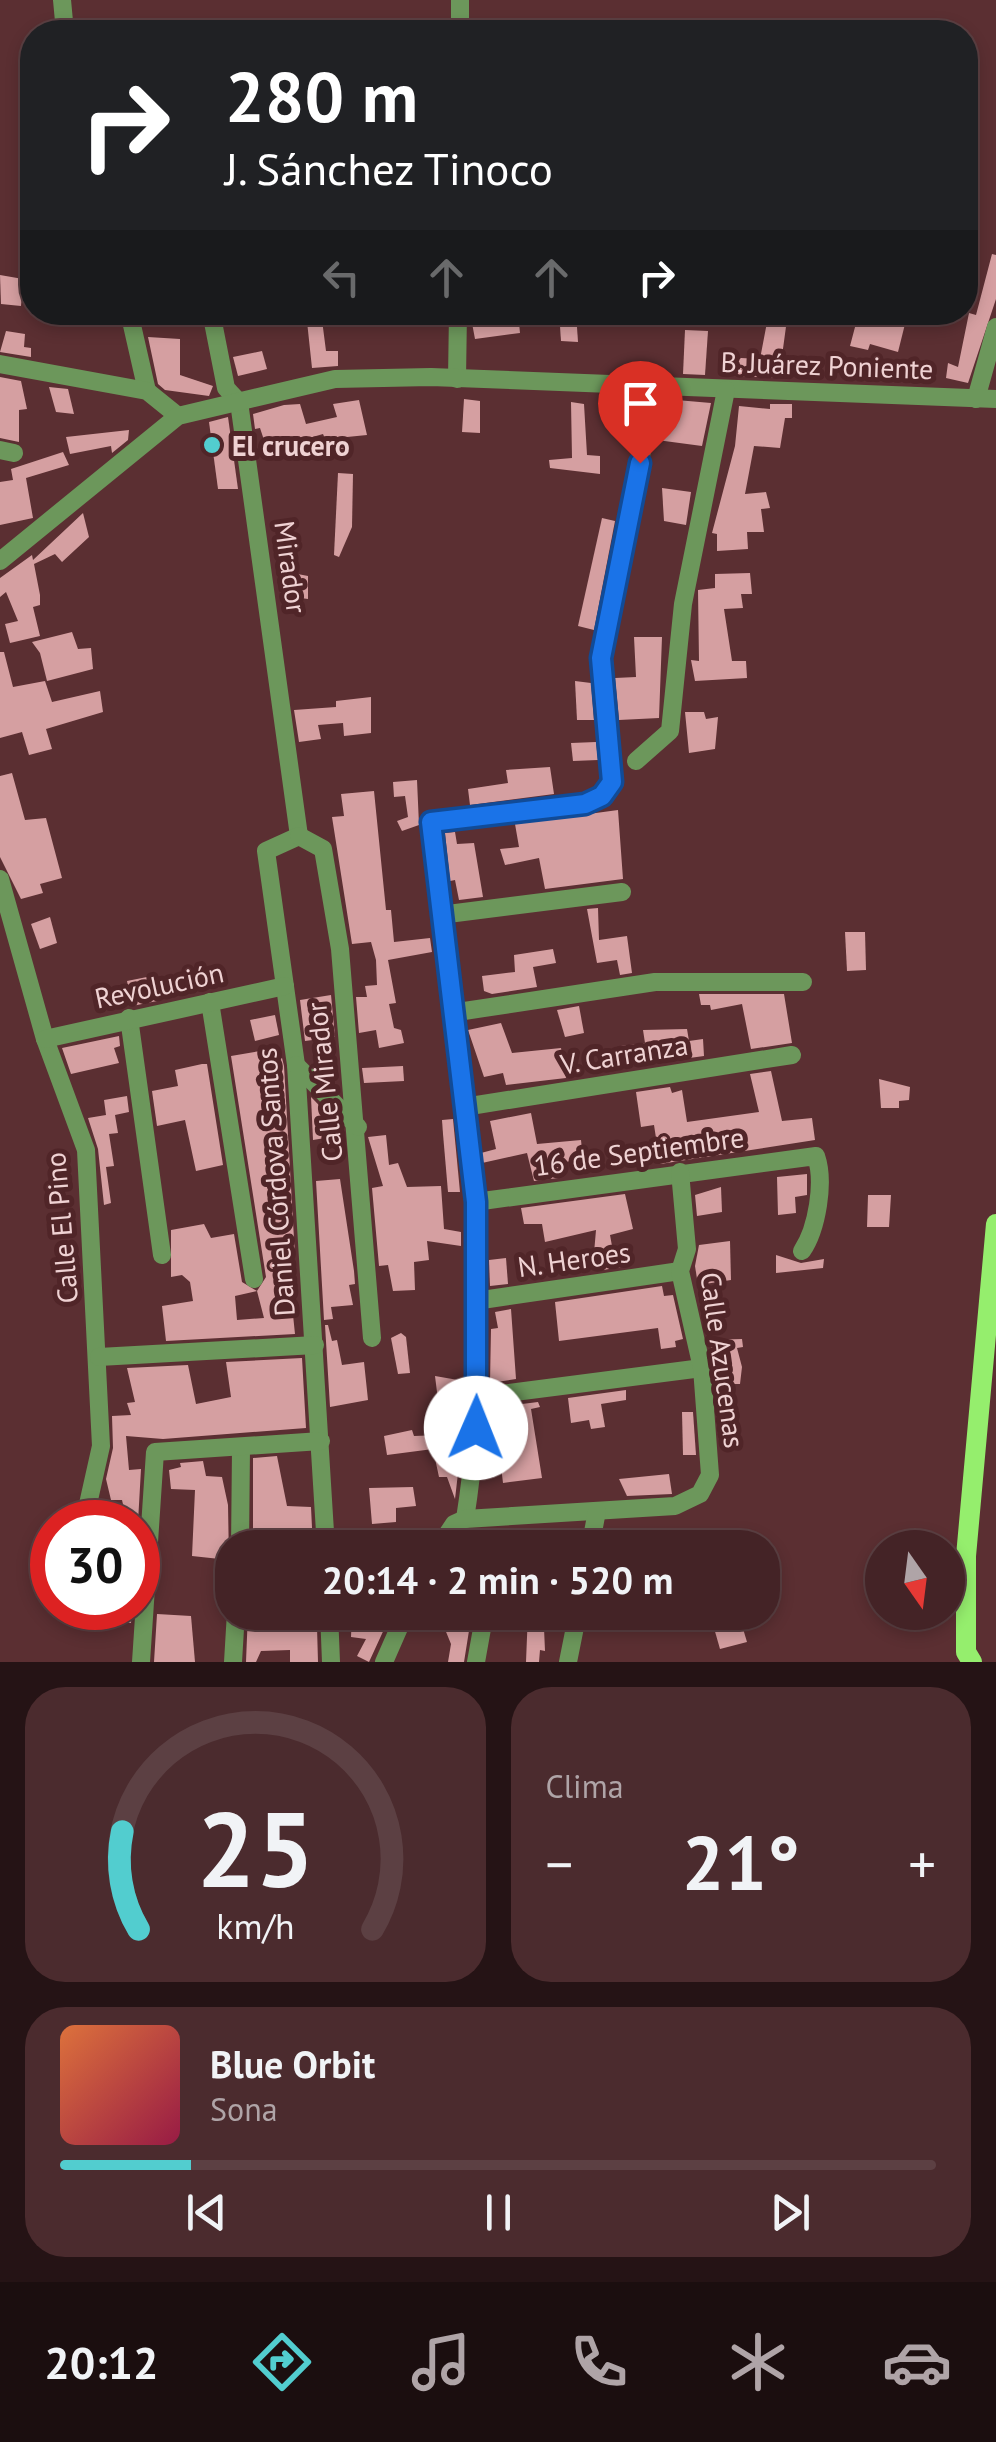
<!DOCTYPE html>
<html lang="es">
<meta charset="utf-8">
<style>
body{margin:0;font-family:"PT Sans",sans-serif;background:#4b2b2e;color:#f1f3f6;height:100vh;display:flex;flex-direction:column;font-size:38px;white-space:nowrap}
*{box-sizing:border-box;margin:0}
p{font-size:32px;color:#afa4a7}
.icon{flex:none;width:55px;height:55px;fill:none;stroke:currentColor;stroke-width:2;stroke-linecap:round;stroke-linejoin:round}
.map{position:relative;height:1662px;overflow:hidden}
.panel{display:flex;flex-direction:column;gap:25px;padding:25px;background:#251315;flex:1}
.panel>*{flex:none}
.top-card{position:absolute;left:20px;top:20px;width:958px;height:305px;border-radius:40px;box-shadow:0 5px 15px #0003,0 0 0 2px #5c4043;background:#202124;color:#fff;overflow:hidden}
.needle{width:65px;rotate:166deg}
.fabs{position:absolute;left:865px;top:1530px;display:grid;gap:20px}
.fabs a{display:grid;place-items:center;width:100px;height:100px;border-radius:50%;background:#442326;box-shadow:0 5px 15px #0003,0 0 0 2px #5c4043;font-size:50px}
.speed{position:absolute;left:30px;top:1500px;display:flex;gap:20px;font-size:50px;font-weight:700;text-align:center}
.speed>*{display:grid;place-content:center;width:130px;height:130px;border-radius:50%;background:#442326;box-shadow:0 5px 15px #0003,0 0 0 2px #5c4043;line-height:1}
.speed .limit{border:15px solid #d22;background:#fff;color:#111}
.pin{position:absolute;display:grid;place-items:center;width:85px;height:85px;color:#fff;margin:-102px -42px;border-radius:50% 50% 50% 0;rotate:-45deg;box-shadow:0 0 10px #0007}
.pin .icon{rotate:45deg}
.me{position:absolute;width:110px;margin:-55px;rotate:1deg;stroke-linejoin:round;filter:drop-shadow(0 0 8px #0008)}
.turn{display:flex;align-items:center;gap:35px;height:210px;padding:0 40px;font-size:45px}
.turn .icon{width:130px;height:130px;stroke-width:2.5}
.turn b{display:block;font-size:70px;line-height:85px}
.lanes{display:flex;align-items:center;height:95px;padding:0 40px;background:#0003;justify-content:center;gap:50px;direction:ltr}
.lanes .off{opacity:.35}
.big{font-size:75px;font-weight:600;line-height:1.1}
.panel .widget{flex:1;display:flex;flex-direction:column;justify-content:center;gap:15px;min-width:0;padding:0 35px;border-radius:40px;background:#4b2b2e}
.panel .dial{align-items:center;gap:0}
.dial svg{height:260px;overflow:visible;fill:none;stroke:#5c4043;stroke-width:7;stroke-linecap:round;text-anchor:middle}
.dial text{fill:#f1f3f6;stroke:none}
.song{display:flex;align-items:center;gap:30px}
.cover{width:120px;height:120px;border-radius:15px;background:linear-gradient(135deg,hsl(20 70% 55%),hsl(340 70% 35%))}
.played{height:10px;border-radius:5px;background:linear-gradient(90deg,#52cdcf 15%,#5c4043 15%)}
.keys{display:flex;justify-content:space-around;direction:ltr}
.heat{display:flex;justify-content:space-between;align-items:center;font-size:55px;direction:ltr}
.panel .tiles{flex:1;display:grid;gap:25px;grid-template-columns:1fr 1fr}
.widget:last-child{grid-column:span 2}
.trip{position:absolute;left:215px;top:1530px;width:565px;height:100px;border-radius:40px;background:#442326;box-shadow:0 5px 15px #0003,0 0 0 2px #5c4043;font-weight:600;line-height:100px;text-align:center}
.dock{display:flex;height:160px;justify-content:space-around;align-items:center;background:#1b0e0f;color:#afa4a7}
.dock .icon{width:70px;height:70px}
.dock .current{color:#52cdcf}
.dock b{font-size:45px;color:#f1f3f6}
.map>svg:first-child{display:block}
</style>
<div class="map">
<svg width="996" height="1662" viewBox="0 0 996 1662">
<rect width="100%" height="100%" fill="#5b2f32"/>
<!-- building -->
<g fill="#d59fa1">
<polygon points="992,254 996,255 996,299 968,383 946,378 948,363 958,367 969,313 976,315"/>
<polygon points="0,275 23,279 21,306 1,304"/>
<polygon points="306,312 321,312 326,351 338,351 338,366 312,368"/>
<polygon points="470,312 518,312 520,333 475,339"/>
<polygon points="559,312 576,312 578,342 561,341"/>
<polygon points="775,312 788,312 779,378 738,376 736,362 741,358 760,359 768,317 774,318"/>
<polygon points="859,312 908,312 898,352 870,344 868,350 850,346"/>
<polygon points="685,330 708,331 705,375 683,374"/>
<polygon points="6,331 25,334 24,347 31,348 31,357 0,352"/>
<polygon points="148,337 180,339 180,375 213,386 209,396 165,390 158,384"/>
<polygon points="262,351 267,369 238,376 233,357"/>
<polygon points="0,377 21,381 27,409 19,410 19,442 0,438"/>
<polygon points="49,387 68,389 74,414 56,412"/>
<polygon points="464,399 480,401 480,433 462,432"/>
<polygon points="665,399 711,403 702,446 657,440"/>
<polygon points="359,400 367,435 347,437 347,448 330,450 323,434 274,448 270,440 264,440 260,428 255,429 253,414 284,405 300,404 306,424 337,417 333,404"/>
<polygon points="571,402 584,404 587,455 600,456 600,474 550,468 549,460 572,458"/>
<polygon points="770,404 792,404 792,418 785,418 780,448 754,446 745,494 766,492 770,508 761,509 764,532 747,532 748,549 717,551 717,534 712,533 735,446 739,406 770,409"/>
<polygon points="228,417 238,489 218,489 209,422"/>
<polygon points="129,430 128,440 112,453 111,446 70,454 66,437"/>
<polygon points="63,452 69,465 26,478 33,518 0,525 0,482 13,480 11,469"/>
<polygon points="338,473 353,474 352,527 339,557 334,555"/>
<polygon points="662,488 691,492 686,525 664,521"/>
<polygon points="83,513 89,537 62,562 55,554 34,564 40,595 40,605 33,607 40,636 10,643 5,624 18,621 6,592 0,597 0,578 32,555 33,560"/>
<polygon points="602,518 615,521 594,630 578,626"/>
<polygon points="282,571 308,576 308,599 280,595"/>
<polygon points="750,573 752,594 741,594 743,608 724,609 732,661 746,661 747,678 695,681 691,660 699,661 698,590 715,588 715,574"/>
<polygon points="72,632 78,649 91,648 93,669 47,681 40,653 32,642"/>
<polygon points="634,637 662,637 659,718 619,720 615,678 636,677"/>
<polygon points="0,652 4,652 13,687 45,681 52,702 100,691 103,712 46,729 52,749 29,755 22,732 0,738"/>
<polygon points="575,681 591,683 594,720 577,720"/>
<polygon points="371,697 371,733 344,736 343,723 318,725 321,739 299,742 294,710 336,707 336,701"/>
<polygon points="685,712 704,712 706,719 718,717 715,749 689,753"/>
<polygon points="596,742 598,760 573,761 571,743"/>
<polygon points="550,767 554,794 470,805 468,789 508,783 506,770"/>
<polygon points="12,773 25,820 46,818 62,878 40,884 43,893 21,899 0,857 0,776"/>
<polygon points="417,780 419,825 402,831 397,821 408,817 405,796 394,797 393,782"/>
<polygon points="374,791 386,910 391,910 394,942 430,938 432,952 388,960 396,1003 389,1004 394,1028 401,1030 404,1043 379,1048 376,1030 359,1033 356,997 367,997 365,986 377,985 376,960 371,942 352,944 332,817 344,816 341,794"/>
<polygon points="618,810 623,879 545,889 539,858 505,865 500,849 519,847 515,824"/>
<polygon points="455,832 457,844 474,843 483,897 459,900 455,880 450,881 445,833"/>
<polygon points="598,908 599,940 627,936 632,973 620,975 617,960 597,963 587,909"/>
<polygon points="50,917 57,943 40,949 31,924"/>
<polygon points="845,932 865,932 866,970 847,971"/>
<polygon points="553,949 556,963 533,967 537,987 492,994 484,991 482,976 515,972 514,955"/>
<polygon points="152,976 157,1001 132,1006 127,981"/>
<polygon points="699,994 784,994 792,1043 751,1049 742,1004 711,1010 710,1005 701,1005"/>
<polygon points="331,995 335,1037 305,1041 300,1000"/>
<polygon points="579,1006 584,1033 565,1037 557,1010"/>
<polygon points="275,1015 279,1035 255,1041 250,1020"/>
<polygon points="501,1023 512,1053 561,1048 566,1078 506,1085 503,1073 484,1077 468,1030"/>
<polygon points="687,1029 689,1041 703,1039 704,1056 624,1067 621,1046 645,1043 643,1030"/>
<polygon points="119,1036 120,1046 114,1048 119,1063 71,1074 62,1048"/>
<polygon points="260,1051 263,1063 282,1058 284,1066 295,1256 287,1257 295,1334 166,1341 162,1306 193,1301 190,1282 182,1275 171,1277 171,1230 204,1224 211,1238 234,1234 242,1282 257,1291 235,1296 237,1320 264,1318 257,1291 266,1277 231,1056"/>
<polygon points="202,1064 207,1064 223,1165 196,1171 185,1120 157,1126 152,1091 178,1086 175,1070"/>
<polygon points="403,1066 404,1081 364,1083 362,1068"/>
<polygon points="771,1071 782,1121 812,1118 815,1140 660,1164 654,1125 641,1127 636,1092 670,1087 672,1093 682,1090 687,1122 759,1112 750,1074"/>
<polygon points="879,1079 910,1087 909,1100 899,1101 899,1108 881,1108"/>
<polygon points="127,1096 129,1112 115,1115 118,1133 109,1134 114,1166 106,1167 111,1203 104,1205 98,1149 88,1118 106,1115 104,1100"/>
<polygon points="311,1097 342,1129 343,1135 313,1140"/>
<polygon points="531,1113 537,1144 581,1140 583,1160 564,1162 558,1178 534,1181 527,1153 482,1163 481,1153 496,1149 490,1121"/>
<polygon points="453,1119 458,1171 460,1192 448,1192 443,1134 442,1120"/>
<polygon points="386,1135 389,1165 398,1163 407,1187 441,1186 444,1229 461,1232 461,1246 427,1241 429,1260 414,1262 415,1290 393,1291 388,1265 379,1266 372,1188 383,1186 368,1137"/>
<polygon points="807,1174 807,1195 795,1197 796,1213 778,1215 777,1177"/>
<polygon points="340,1179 354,1271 355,1284 349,1285 353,1305 331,1307 333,1319 324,1320 316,1181"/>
<polygon points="721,1187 722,1212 697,1216 695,1195"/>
<polygon points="625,1194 633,1229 610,1235 614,1257 621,1257 621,1267 603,1270 600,1254 594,1253 596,1230 545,1242 542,1224 524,1224 521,1208"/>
<polygon points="868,1195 891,1195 889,1227 867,1227"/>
<polygon points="730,1241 731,1280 698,1285 695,1266 699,1245"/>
<polygon points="776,1255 801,1263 824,1259 823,1268 776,1273"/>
<polygon points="506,1258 508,1284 490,1286 489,1260"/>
<polygon points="662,1286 664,1296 673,1295 683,1339 675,1341 676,1347 661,1349 658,1328 559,1341 555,1302"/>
<polygon points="511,1309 516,1379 490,1383 491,1329 498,1328 495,1312"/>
<polygon points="325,1325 328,1325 332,1341 337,1340 342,1365 364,1362 368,1400 330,1407"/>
<polygon points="401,1333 406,1337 410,1373 398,1374 391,1338"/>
<polygon points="742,1339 743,1347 737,1348 742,1367 740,1384 725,1384 708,1340"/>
<polygon points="302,1358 306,1428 163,1439 126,1436 129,1470 141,1469 138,1522 127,1522 122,1500 111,1500 106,1479 113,1448 112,1416 131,1415 127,1403 135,1402 127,1368 188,1365 196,1404 231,1397 226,1362"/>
<polygon points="435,1376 458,1380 457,1407 439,1408"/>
<polygon points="626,1390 626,1400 601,1404 605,1427 591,1429 589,1420 571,1423 568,1398"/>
<polygon points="538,1402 540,1407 531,1409 542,1478 503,1483 498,1441 486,1443 489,1408"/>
<polygon points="682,1412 693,1412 696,1455 683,1455"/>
<polygon points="454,1421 460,1456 455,1499 447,1477 439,1477 433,1449 387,1455 384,1436 412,1430 414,1436 440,1435 439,1424"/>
<polygon points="277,1456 287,1506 311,1507 313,1548 300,1548 299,1542 253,1541 253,1458"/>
<polygon points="203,1461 206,1476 222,1477 228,1505 229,1560 192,1556 195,1490 171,1489 169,1470 181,1467 180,1463"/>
<polygon points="669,1474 672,1494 627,1496 619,1479"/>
<polygon points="413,1487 416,1506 396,1508 396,1522 372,1524 369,1488"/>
<polygon points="67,1608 132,1609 131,1623 112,1623 107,1629 82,1626 79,1621 65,1620"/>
<polygon points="248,1612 270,1612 267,1628 317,1627 318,1662 290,1662 290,1650 261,1651 256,1662 246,1662"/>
<polygon points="352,1612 392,1612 369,1662 357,1656 366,1639 351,1637"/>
<polygon points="445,1612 472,1612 464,1662 448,1662 451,1644 442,1622"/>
<polygon points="528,1612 565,1612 562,1629 544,1628 545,1651 540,1650 539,1662 526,1662"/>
<polygon points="157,1614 191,1616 195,1662 154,1662"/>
<polygon points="741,1622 747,1642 720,1649 714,1628"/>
</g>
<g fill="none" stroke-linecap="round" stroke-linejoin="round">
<!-- minor -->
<g stroke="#6c975b" stroke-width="18">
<polyline points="62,0 65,32"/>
<polyline points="460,0 460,32"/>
<polyline points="129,312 147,391"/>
<polyline points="211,312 226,388 239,402 299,836"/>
<polyline points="0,364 147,391 178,416"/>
<polyline points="457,379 458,312"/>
<polyline points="976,399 996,327"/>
<polyline points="0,450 14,453"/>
<polyline points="0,561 178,416 335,379 431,377 996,399"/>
<polyline points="636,761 670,731 683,604 726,390"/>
<polyline points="299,836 266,851 296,1065 326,1548"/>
<polyline points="299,836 323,849 340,949 372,1338"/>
<polyline points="0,879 45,1039 86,1150 101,1446 84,1522"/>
<polyline points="440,915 622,892"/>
<polyline points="210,1002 254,1279"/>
<polyline points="451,1013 655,982 803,982"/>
<polyline points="129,1018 162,1255"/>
<polyline points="45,1039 285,986"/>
<polyline points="296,1065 358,1127"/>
<polyline points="464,1107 792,1055"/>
<path d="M475,1202L816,1156C825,1182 817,1229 802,1251"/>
<polyline points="475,1301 680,1271"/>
<polyline points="99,1357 315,1345"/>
<polyline points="477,1397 702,1368"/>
<path d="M465,1519C502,1288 454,1052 431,822L585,803L602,797L612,781L601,658L655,385"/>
<polyline points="240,1548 241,1448"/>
<polyline points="438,1548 454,1524 465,1519 675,1506 700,1494 710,1475 702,1368 680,1271 687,1249 680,1172"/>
<polyline points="590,1548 597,1511"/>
<polyline points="329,1612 331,1662"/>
<polyline points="141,1662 155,1452 321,1441"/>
<polyline points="233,1662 236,1612"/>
<polyline points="384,1662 406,1612"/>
<polyline points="476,1662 485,1612"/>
<polyline points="568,1662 578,1612"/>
</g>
<!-- major -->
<polyline stroke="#95ee6d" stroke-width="20" points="972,1662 966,1652 966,1556 996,1224"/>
</g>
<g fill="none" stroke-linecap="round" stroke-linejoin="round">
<defs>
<polyline id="route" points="476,1428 476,1202 431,822 585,804 602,796 612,782 601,658 640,463"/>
</defs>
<!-- route casing -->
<use href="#route" stroke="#114b97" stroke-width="25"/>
<!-- route -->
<use href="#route" stroke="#1a73e8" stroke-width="18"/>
</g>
<!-- markers -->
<circle fill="#52cdcf" stroke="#502528" stroke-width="4" cx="212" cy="445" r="10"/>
<g text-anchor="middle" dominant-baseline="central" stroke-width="10" stroke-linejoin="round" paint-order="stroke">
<!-- street labels -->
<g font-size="28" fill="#efd2d3" stroke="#502528">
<text transform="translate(827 365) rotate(2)">B. Juárez Poniente</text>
<text transform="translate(291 567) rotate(82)">Mirador</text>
<text transform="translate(159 985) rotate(-12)">Revolución</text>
<text transform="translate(624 1054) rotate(-9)">V. Carranza</text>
<text transform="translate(324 1082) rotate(-96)">Calle Mirador</text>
<text transform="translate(639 1151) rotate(-8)">16 de Septiembre</text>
<text transform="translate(275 1182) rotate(-94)">Daniel Córdova Santos</text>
<text transform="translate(61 1228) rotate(-95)">Calle El Pino</text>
<text transform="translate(574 1259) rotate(-8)">N. Heroes</text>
<text transform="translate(723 1360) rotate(82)">Calle Azucenas</text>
</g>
<!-- poi labels -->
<g font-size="28" font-weight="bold" fill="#efd2d3" stroke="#502528" text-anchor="start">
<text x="232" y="445">El crucero</text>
</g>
</g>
</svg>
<div class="fabs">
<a><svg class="needle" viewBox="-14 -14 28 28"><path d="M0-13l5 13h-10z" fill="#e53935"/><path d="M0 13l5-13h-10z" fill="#afa4a7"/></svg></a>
</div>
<div class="speed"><div class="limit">30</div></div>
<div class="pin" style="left:640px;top:463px;background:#d93025"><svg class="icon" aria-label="arrive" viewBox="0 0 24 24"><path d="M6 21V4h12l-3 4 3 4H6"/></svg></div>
<svg class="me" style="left:476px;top:1428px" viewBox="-20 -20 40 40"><circle r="19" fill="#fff"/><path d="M0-13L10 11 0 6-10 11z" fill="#1a73e8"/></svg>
<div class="trip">20:14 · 2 min · 520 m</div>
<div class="top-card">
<div class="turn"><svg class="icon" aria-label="right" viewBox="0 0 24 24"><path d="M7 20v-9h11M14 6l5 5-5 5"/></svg><div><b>280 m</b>J. Sánchez Tinoco</div></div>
<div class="lanes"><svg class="icon off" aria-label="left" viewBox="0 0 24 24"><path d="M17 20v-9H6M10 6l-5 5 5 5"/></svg><svg class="icon off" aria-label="ahead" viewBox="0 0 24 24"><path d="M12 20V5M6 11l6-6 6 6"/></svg><svg class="icon off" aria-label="ahead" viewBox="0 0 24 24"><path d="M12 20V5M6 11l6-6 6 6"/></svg><svg class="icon" aria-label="right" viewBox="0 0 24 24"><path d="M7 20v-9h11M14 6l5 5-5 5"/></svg></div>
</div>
</div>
<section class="panel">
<div class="tiles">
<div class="widget dial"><svg viewBox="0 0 100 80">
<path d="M14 69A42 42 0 1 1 86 69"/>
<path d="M14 69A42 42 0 0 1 9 39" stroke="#52cdcf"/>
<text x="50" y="56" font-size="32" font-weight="700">25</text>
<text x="50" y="72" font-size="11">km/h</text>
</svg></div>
<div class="widget"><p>Clima</p>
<div class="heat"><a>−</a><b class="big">21°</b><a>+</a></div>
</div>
<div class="widget">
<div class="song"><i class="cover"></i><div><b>Blue Orbit</b><p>Sona</p></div></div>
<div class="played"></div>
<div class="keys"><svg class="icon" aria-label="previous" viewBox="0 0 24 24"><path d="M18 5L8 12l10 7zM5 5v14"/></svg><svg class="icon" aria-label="pause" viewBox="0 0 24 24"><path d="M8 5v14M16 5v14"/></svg><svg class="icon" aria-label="next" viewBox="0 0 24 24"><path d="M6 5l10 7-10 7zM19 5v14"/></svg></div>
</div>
</div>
</section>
<nav class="dock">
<b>20:12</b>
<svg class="icon current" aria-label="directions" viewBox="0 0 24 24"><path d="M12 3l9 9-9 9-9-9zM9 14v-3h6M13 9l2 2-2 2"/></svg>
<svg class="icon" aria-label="music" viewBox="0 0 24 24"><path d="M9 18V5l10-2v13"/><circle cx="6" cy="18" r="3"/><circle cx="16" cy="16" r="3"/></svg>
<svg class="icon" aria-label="phone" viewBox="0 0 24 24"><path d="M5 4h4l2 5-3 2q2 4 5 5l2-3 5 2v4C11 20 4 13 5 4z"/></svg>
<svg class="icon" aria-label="climate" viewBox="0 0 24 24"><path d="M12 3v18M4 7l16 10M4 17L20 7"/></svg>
<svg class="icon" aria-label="car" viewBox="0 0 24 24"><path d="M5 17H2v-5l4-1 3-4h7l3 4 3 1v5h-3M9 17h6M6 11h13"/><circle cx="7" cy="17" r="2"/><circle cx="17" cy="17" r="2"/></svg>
</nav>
